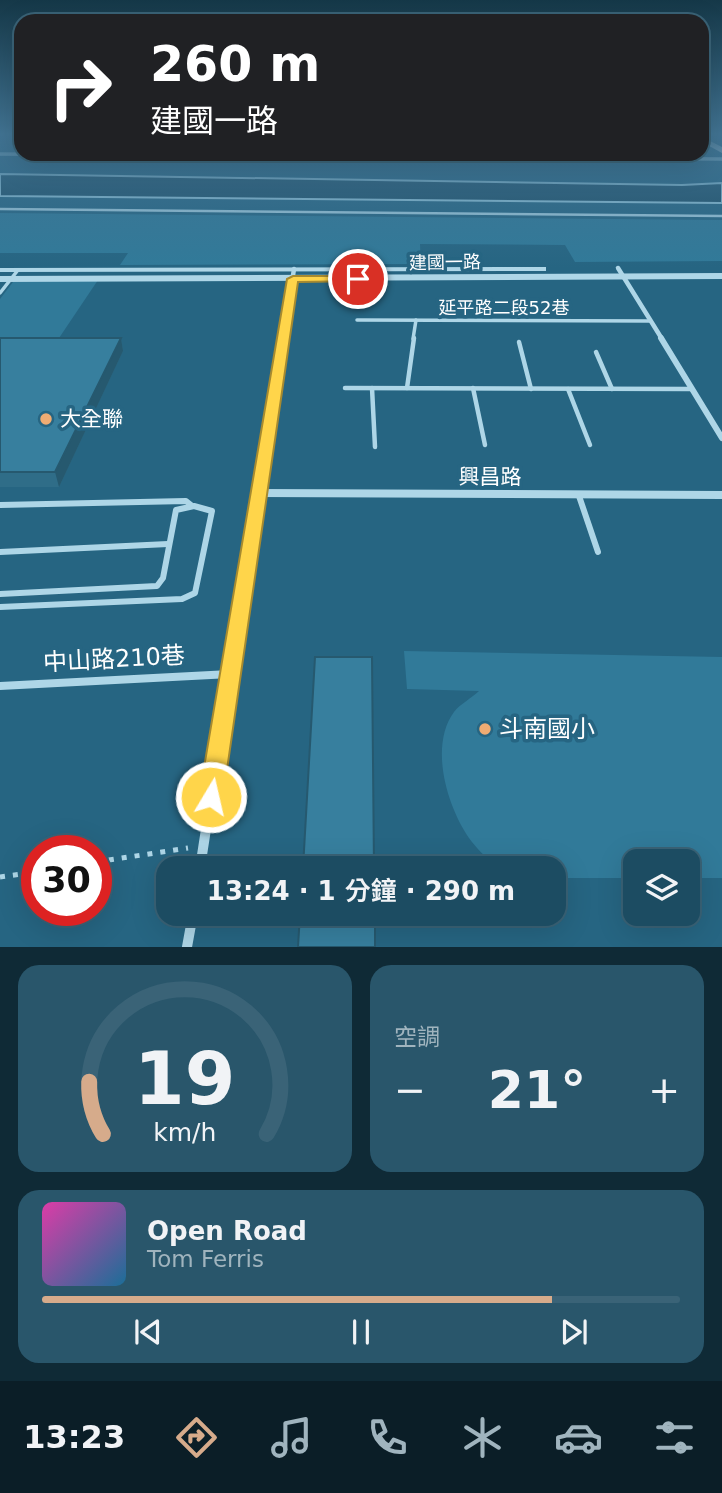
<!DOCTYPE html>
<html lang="zh-TW">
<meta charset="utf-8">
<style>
body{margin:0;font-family:"DejaVu Sans","Noto Sans TC",sans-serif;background:#29566b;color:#f1f3f6;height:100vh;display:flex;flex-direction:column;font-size:26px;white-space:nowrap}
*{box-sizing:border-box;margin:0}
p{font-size:23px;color:#a0b4be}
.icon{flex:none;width:38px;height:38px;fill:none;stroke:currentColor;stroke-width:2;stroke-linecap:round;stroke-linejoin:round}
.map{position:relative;height:947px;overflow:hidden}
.sheet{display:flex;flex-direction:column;gap:18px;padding:18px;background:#0f2a36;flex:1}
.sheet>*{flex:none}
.banner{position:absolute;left:14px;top:14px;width:695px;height:147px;border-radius:21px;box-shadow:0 7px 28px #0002,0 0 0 2px #3a6377;background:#202124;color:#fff;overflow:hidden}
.controls{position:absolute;left:623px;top:849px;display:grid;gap:14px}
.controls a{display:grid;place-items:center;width:77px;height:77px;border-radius:14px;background:#1c4c62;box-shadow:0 7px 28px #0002,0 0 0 2px #3a6377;font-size:35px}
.speed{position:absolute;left:21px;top:835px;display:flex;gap:14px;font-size:35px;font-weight:700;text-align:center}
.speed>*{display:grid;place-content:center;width:91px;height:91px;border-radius:50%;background:#1c4c62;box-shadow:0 7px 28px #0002,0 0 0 2px #3a6377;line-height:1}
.speed .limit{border:10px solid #d22;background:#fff;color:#111}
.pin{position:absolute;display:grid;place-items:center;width:60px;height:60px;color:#fff;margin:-30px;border:4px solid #fff;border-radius:50%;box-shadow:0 2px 7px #0007}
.me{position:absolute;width:77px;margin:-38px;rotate:9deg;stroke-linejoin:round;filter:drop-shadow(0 0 5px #0008)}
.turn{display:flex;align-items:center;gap:24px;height:147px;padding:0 21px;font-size:32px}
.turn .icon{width:91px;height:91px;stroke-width:2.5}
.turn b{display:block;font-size:49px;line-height:60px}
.big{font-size:52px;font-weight:600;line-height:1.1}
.sheet .widget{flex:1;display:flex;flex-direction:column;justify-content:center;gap:10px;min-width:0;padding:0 24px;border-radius:21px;background:#29566b}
.sheet .dial{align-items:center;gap:0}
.dial svg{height:182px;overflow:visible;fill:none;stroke:#3a6377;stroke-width:7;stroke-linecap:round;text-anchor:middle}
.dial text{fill:#f1f3f6;stroke:none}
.song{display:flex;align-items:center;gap:21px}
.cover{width:84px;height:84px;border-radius:10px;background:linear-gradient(135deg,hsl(320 70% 55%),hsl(200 70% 35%))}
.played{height:7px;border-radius:4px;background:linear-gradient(90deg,#d6ab8b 80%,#3a6377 80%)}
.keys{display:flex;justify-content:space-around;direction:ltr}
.heat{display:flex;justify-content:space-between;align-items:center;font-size:38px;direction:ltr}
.sheet .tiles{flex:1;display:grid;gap:18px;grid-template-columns:1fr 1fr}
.widget:last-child{grid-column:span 2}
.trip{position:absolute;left:156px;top:856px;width:410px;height:70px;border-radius:21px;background:#1c4c62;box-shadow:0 7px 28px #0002,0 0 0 2px #3a6377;font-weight:600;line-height:70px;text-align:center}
.tabs{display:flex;height:112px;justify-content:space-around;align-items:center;background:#0b1e27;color:#a0b4be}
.tabs .icon{width:49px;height:49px}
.tabs .active{color:#d6ab8b}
.tabs b{font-size:32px;color:#f1f3f6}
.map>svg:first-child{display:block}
</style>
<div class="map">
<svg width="722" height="947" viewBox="0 0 722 947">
<rect width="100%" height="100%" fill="#266582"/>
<!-- green -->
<g fill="#317a99">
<polygon points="281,154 653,154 657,157"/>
<polygon points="0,213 722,220 722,261 575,262 565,245 420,244 421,264 120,265 128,253 0,253"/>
<polygon points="98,280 53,347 0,347 0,299 13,282"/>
<path d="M404,651L722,657V878H688V861H635V878H553V868L495,866C486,857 476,848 469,838C447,806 429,746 454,712C460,704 472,698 479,691L407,689Z"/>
</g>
<!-- water -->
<polygon fill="#1b4b62" stroke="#a3d4e7" stroke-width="2" points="0,174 682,185 722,183 722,203 0,196"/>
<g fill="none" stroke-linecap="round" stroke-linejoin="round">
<!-- path -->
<g stroke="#aed6e7" stroke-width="5" stroke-dasharray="5 8" stroke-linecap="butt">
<polyline points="96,862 188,848"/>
<polyline points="0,877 37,872"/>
</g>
<!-- service-far3 -->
<polyline stroke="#aed6e7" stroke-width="2.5" points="0,209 722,216"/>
<!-- service-far2 -->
<g stroke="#aed6e7" stroke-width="3.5">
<polyline points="0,293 18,270"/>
<polyline points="357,320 650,321"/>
<polyline points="413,339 416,320"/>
</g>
<!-- service-far1 -->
<g stroke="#aed6e7" stroke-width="4.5">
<polyline points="519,342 531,389"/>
<polyline points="596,352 612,389"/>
<polyline points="345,388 691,389"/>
<polyline points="372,388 375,447"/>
<polyline points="407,388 414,338"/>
<polyline points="473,388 485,445"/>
<polyline points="568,389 590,445"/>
</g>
<!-- service -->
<g stroke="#aed6e7" stroke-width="6">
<polyline points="579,496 598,552"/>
<polyline points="0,505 186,501 191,505"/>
<polyline points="0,552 168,544"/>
<polyline points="0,594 157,586 163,578 176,510 194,506 212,511 195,593 182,599 0,607"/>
</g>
<!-- minor-far4 -->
<polyline stroke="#aed6e7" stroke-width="3.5" points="0,154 722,159"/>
<!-- minor-far3 -->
<g stroke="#aed6e7" stroke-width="4.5">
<polyline points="618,268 662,339"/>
<polyline points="283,339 294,269"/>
</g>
<!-- minor-far2 -->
<g stroke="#aed6e7" stroke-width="6">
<polyline points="661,338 722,438"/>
<polyline points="259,490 283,338"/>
</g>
<!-- minor-far1 -->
<g stroke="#aed6e7" stroke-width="8">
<polyline points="258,493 722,495"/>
<polyline points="0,686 230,674"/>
<polyline points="228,688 260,489"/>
</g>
<!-- minor -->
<g stroke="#aed6e7" stroke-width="10">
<polyline points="200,868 228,687"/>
<polyline points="187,947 193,914"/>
</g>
<!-- tertiary -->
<g fill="#aed6e7" fill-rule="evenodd">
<polygon points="546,267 546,271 543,271 0,272 0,268"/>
<polygon points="722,273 722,279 0,282 0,276"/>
</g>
<!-- primary -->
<polygon fill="#f0f8fd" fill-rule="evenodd" points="702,137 722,147 722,153 702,142"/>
</g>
<!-- wall -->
<polygon fill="#2f6d88" points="0,338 121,338 123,351 59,487 0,487"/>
<!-- shaded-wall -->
<polygon fill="#26596f" points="121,338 123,351 59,487 55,472"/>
<!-- building -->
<g fill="#377f9e" stroke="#26596f" stroke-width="2">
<polygon points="0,338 121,338 55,472 0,472"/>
<polygon points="315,657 372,657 374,868 303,868"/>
<polygon points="300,914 375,914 375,947 298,947"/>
</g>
<!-- sky -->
<linearGradient id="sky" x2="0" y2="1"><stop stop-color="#153848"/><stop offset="0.5" stop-color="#417392"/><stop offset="1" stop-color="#417392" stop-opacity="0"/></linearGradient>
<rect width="722" height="268" fill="url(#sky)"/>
<!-- route -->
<polygon fill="#ffd54a" stroke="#a68a30" stroke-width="2" points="358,276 363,279 362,281 298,282 223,797 220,804 211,808 203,804 199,797 287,279 293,276"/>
<!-- markers -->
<g fill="#efac73" stroke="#266582" stroke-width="2.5">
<circle cx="46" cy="419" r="7"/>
<circle cx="485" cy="729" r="7"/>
</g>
<g text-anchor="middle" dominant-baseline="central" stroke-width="7" stroke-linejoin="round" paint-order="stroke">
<!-- far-street labels -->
<g font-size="18" fill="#fff" stroke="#266582">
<text transform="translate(445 262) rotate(-1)">建國一路</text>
<text x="504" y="307">延平路二段52巷</text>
</g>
<!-- poi labels -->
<g font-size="21" fill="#fff" stroke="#266582" text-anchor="start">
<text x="60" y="419">大全聯</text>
</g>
<!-- street labels -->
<g font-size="21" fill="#fff" stroke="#266582">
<text x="490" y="477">興昌路</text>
</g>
<!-- near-street labels -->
<g font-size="24" fill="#fff" stroke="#266582">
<text transform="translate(114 659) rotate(-3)">中山路210巷</text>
</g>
<!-- near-poi labels -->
<g font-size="24" fill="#fff" stroke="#266582" text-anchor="start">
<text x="499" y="729">斗南國小</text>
</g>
</g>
</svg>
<div class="controls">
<a><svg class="icon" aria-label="layers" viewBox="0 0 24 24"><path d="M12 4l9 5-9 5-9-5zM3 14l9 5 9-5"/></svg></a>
</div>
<div class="speed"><div class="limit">30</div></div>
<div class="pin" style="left:358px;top:279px;background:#d93025"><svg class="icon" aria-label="arrive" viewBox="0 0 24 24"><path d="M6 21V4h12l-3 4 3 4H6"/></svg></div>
<svg class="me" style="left:211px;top:797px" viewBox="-20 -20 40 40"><circle r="17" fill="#ffd54a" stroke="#fff" stroke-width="3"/><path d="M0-11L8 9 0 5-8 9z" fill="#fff"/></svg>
<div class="trip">13:24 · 1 分鐘 · 290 m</div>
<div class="banner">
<div class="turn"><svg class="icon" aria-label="right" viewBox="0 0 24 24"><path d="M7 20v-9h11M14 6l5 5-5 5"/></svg><div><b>260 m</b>建國一路</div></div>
</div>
</div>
<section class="sheet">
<div class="tiles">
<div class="widget dial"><svg viewBox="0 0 100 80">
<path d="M14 69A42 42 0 1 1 86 69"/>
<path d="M14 69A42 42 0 0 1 8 46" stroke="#d6ab8b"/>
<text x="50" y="56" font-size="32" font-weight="700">19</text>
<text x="50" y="72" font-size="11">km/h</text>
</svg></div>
<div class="widget"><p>空調</p>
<div class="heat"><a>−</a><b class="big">21°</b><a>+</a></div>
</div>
<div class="widget">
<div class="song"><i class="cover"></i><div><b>Open Road</b><p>Tom Ferris</p></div></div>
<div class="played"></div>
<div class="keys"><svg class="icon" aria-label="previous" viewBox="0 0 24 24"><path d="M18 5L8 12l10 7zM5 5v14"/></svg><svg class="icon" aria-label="pause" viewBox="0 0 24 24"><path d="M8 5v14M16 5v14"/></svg><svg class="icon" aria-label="next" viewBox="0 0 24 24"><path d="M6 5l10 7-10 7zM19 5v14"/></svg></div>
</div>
</div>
</section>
<nav class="tabs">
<b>13:23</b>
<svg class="icon active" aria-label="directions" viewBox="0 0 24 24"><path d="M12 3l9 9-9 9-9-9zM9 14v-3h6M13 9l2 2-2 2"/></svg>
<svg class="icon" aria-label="music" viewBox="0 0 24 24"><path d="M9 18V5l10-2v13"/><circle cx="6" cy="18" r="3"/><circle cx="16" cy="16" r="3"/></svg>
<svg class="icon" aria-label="phone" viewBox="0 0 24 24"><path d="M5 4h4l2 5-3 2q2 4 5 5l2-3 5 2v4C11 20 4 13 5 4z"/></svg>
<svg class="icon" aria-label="climate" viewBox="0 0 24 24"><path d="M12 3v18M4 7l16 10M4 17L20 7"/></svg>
<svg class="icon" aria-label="car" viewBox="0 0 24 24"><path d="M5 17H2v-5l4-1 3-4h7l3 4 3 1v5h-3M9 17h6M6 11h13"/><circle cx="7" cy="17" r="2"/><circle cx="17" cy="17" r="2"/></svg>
<svg class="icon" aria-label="filters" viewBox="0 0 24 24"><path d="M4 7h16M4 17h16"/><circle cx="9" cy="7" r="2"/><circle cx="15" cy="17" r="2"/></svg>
</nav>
